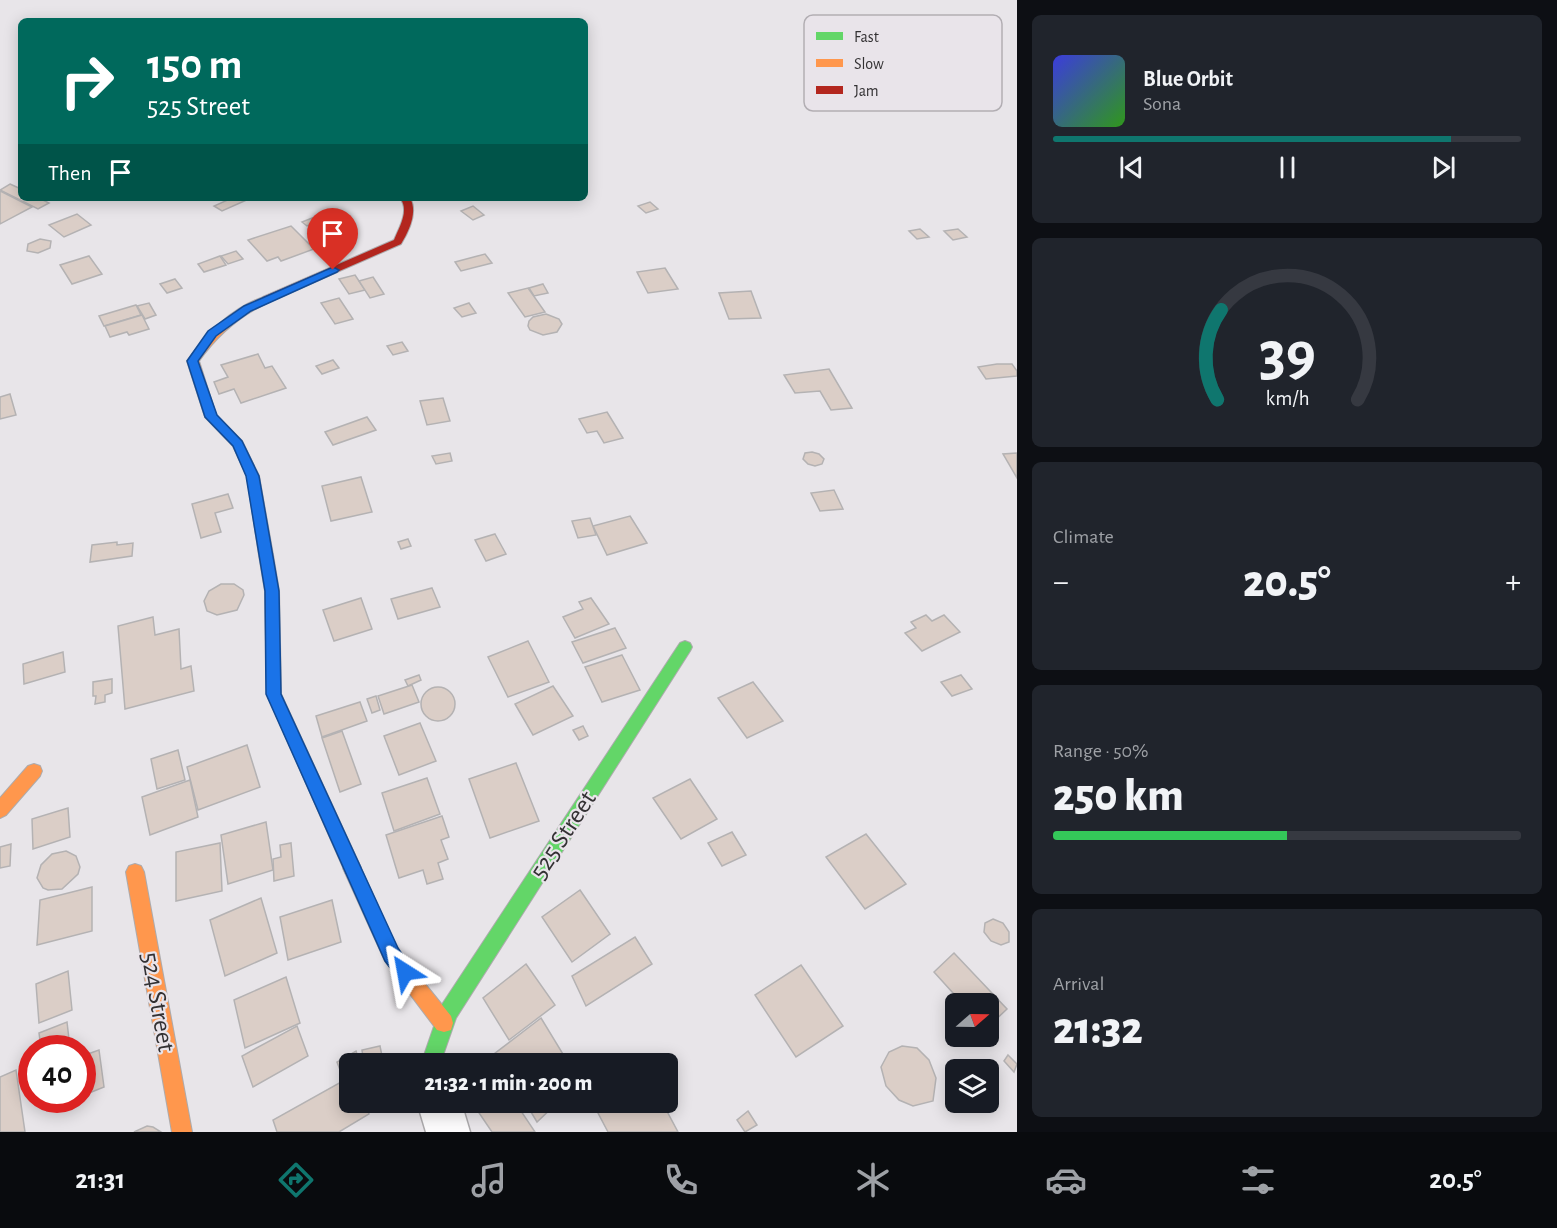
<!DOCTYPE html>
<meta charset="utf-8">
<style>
body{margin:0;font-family:"Alegreya Sans",sans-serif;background:#20242c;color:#f1f3f6;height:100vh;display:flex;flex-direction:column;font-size:22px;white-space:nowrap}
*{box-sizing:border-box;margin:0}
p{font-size:20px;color:#9ea1a6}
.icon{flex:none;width:33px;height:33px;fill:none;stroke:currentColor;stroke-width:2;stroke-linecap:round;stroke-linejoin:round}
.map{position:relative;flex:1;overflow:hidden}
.sheet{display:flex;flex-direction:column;gap:15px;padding:15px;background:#0d0f14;width:540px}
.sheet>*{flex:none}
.hud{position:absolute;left:18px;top:18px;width:570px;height:183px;border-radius:9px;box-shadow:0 3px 15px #0003;background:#00695c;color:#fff;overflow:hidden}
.needle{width:39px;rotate:70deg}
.controls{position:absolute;left:945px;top:993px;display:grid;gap:12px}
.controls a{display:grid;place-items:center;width:54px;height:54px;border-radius:9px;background:#171b24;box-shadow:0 3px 15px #0003;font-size:30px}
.speed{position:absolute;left:18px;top:1035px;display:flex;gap:12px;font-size:30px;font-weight:700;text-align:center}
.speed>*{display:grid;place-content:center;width:78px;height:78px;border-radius:50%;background:#171b24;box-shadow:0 3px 15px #0003;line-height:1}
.speed .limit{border:9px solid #d22;background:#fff;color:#111}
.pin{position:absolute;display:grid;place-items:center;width:51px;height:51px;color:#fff;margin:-62px -26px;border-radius:50% 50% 50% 0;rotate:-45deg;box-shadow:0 0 6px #0007}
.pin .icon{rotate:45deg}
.me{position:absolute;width:66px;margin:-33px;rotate:326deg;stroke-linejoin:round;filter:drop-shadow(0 0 4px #0008)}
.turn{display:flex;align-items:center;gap:21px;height:126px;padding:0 30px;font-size:27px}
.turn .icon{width:78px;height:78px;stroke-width:2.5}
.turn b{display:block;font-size:42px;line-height:51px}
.then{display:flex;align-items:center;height:57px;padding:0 30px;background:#0003;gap:12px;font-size:22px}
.big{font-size:45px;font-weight:800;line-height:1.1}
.sheet .tile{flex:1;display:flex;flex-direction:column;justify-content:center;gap:9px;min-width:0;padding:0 21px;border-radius:9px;background:#20242c}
.sheet .dial{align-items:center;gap:0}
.dial svg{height:156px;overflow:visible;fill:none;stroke:#363941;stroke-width:7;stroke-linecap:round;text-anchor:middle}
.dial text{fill:#f1f3f6;stroke:none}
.song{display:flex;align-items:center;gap:18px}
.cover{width:72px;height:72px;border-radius:9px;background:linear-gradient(135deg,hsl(240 70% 55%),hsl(110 70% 35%))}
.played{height:6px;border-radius:3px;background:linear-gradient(90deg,#0f766e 85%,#363941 85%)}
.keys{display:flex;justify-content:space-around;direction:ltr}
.heat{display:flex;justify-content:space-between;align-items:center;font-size:33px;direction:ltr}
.charge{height:9px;border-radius:4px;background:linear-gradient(90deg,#34c759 50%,#363941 0)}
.trip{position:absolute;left:339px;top:1053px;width:339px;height:60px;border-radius:9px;background:#171b24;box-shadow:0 3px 15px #0003;font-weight:800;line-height:60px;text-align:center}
.menu{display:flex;height:96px;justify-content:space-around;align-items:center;background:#090b0e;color:#9ea1a6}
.menu .icon{width:42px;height:42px}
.menu .active{color:#0f766e}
.menu b{font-size:27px;color:#f1f3f6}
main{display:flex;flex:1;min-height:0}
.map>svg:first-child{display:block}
</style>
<main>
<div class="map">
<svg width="1017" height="1132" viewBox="0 0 1017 1132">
<rect width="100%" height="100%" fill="#e8e5e9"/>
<!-- building -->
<g fill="#dbcec7" stroke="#b4b2b3" stroke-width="1.5">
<polygon points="10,184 21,189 21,198 39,198 49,203 38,209 0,190"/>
<polygon points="0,191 32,207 0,224"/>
<polygon points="232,198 251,198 222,211 214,206"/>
<polygon points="650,202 658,209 646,213 638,206"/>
<polygon points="473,206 484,215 473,220 461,211"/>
<polygon points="77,214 91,225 64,237 49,225"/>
<polygon points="317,216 323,220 307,226 302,222"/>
<polygon points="291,226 314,249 281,261 278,257 267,261 248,240"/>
<polygon points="920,229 929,237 917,239 909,231"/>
<polygon points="958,229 967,237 953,240 944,231"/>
<polygon points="330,232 339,235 337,242 340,246 328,249 317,242 319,235"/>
<polygon points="40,239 51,241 50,248 38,253 27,251 28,244"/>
<polygon points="236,251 243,259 228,264 221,256"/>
<polygon points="485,254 492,263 461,271 455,262"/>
<polygon points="89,256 102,274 72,284 60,265"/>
<polygon points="220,256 226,265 204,272 198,264"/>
<polygon points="665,268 678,289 648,293 637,272"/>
<polygon points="355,275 365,290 349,294 339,279"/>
<polygon points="373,277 384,294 370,298 359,281"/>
<polygon points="175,279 182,288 167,293 160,284"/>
<polygon points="543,284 548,293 534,296 529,288"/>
<polygon points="528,288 545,312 525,317 508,293"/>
<polygon points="751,291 761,318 729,319 719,293"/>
<polygon points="339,298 353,319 335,324 321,303"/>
<polygon points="149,303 156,315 145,319 137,306"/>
<polygon points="469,303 476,313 462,317 454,308"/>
<polygon points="136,305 141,315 104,326 99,316"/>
<polygon points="546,314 559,319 562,324 557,332 543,335 530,330 528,326 529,321 533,317"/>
<polygon points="142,315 149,329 129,335 127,332 110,337 105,326"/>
<polygon points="402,342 408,351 393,355 387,346"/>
<polygon points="258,354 265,368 272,366 286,388 241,403 234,389 219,394 214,382 228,377 221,365"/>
<polygon points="333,360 339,368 322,374 316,366"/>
<polygon points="997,364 1012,364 1017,371 1017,376 986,379 978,367"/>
<polygon points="829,369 852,408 831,410 820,391 795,393 784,375"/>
<polygon points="10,394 16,415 0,419 0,397"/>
<polygon points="443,398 450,421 427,425 420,401"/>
<polygon points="607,412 623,438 604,443 597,431 587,433 579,419"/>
<polygon points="367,417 376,430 333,445 325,432"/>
<polygon points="812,452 819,454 824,459 822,464 815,466 808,464 803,459 805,453"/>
<polygon points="450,453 452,461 436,464 432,456"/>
<polygon points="1017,453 1017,478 1003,454"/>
<polygon points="361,477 372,512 331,521 322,486"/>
<polygon points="834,490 843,509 820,511 811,493"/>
<polygon points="228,494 233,508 215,513 221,532 201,538 192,504"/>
<polygon points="630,516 647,543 607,555 593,526"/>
<polygon points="590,518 596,535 578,538 572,521"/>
<polygon points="495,534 506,554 486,561 475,540"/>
<polygon points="408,539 411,546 401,549 398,542"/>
<polygon points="117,542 117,545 133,543 132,556 90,562 92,545"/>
<polygon points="221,584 234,584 243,590 244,595 237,610 217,615 207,611 204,601 209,591"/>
<polygon points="432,588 440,607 398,619 391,599"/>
<polygon points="361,598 372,629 334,641 323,610"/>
<polygon points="591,598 609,624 575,638 563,617 583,609 579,602"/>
<polygon points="926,615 932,621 944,615 960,632 922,651 905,633 916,628 911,622"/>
<polygon points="153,617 155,635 179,629 181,669 191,666 194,691 125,709 118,626"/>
<polygon points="615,628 626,648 583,663 572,642"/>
<polygon points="528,641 549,682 508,697 488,657"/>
<polygon points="63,652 65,672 24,684 23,664"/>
<polygon points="622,655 640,690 602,702 585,667"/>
<polygon points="419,675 421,680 408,686 405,680"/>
<polygon points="961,675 972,689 952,696 941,682"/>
<polygon points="112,679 112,693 105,695 105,702 95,704 96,696 93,696 93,682"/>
<polygon points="753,682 783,721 747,738 718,698"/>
<polygon points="412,685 419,702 384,714 378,696"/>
<polygon points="553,686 573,716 533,735 515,704"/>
<circle cx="438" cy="704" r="17"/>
<polygon points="376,696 380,710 372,713 367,699"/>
<polygon points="360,702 367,721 322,737 316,716"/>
<polygon points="420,723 436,761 399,775 384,736"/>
<polygon points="583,726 588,736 579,740 573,730"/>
<polygon points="342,731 361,784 340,792 322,738"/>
<polygon points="247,745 260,787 198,810 187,767"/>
<polygon points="178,750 185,780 157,789 151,759"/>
<polygon points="516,763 539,821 490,838 469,779"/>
<polygon points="427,778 440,814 394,831 382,793"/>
<polygon points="690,779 717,819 681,839 653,798"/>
<polygon points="190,780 198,817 150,835 142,797"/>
<polygon points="68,808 70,837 33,849 32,819"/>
<polygon points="442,816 449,837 441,840 448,859 438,863 443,879 427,884 423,870 399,878 386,835"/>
<polygon points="266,822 273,870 228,884 221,835"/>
<polygon points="732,832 746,855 722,866 708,843"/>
<polygon points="866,834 906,884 865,909 826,857"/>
<polygon points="220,843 222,891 176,901 176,852"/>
<polygon points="291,843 294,876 274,881 273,859 281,857 280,845"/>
<polygon points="11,844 10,866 0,868 0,847"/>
<polygon points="66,851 76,856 80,867 78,874 62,889 48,890 43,888 37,878 41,865 52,854"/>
<polygon points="92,887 92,931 37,945 40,900"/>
<polygon points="580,890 610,934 572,962 542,917"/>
<polygon points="261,898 277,953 225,976 210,920"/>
<polygon points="332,900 341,942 288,960 280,917"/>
<polygon points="993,919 1003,923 1009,932 1009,942 1001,945 991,941 984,932 985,923"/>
<polygon points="635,937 652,964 586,1006 572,976"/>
<polygon points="954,953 1007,1009 988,1027 988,1004 963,1004 934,972"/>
<polygon points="526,964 555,1005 509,1040 483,998"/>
<polygon points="801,965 843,1026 796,1057 755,995"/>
<polygon points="68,971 72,1010 39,1023 36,984"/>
<polygon points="286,977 300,1023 245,1048 234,1000"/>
<polygon points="541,1018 569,1064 500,1064 494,1054"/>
<polygon points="67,1022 70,1048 41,1048 39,1033"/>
<polygon points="297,1026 308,1056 253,1087 242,1056"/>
<polygon points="380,1046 383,1061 364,1064 362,1050"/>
<polygon points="902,1046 917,1048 929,1060 936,1078 933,1101 913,1106 899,1100 886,1086 881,1067 889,1052"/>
<polygon points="99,1050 104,1087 82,1096 82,1056"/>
<polygon points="356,1051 360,1064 350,1064 350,1071 342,1075 337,1062"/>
<polygon points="1008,1055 1017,1064 1014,1072 1004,1061"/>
<polygon points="16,1070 25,1132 0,1132 0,1077"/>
<polygon points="350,1077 350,1102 365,1102 369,1114 339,1132 277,1132 273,1120"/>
<polygon points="46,1100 74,1100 47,1111"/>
<polygon points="474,1102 515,1102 535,1132 492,1132 473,1104"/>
<polygon points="525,1102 558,1102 537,1122"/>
<polygon points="616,1102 662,1102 678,1132 608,1132 598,1113"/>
<polygon points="748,1111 757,1125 745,1132 737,1120"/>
<polygon points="147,1126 153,1127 161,1132 134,1132"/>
</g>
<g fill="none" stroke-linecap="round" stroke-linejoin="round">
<defs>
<polygon id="street" points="417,1102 461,1102 470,1132 426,1132"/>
<polygon id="fast" points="685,641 690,643 692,647 690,651 456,1018 440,1064 421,1064 441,1006 680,643"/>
<g id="slow">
<path d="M267,296L271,297V301C240,315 218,334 199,361L216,415L242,441L259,476L273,555L271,559H261L259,555L247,476L233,446L205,417L187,361C207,333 233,306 267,296Z"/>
<polygon points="34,764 40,766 42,771 40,776 6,815 0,818 0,798 28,766"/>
<polygon points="352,860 358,862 397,949 451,1016 453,1023 451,1030 444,1032 437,1030 385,961 343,868 346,862"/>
<polygon points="135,864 141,866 144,872 192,1132 172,1132 126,872 129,866"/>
</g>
<g id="jam">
<path d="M400,198H410C418,212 409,231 401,244L271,301H263V297L394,240C399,228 410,210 400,198Z"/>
<polygon points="266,550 271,551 273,555 279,591 281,694 361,868 358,874 352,876 346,874 267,694 265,591 259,555 261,551"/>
</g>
</defs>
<!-- street casing -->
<use href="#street" stroke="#adabad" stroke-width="3"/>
<!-- fast casing -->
<use href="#fast" stroke="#adabad" stroke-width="2"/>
<!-- slow casing -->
<use href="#slow" stroke="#adabad" stroke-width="2"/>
<!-- jam casing -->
<use href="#jam" stroke="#adabad" stroke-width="2"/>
<!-- street -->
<use href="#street" fill="#fcfbfc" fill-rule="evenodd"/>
<!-- fast -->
<use href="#fast" fill="#63d668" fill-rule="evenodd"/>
<!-- slow -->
<use href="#slow" fill="#ff974d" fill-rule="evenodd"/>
<!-- jam -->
<use href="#jam" fill="#b3261e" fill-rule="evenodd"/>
</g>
<!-- route -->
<polygon fill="#1a73e8" stroke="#114b97" stroke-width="1.5" points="333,267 339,270 337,272 251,311 216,336 198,361 217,415 242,441 259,476 279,591 281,694 398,948 414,972 411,978 405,981 398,978 385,961 266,694 265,591 246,476 233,446 205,417 187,361 208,331 244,306"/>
<g text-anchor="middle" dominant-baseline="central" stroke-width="4.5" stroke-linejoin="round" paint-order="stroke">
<!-- near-street labels -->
<g font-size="26" fill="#333133" stroke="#e9e4ea">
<text transform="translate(563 835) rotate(-57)">525 Street</text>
<text transform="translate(158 1002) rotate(80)">524 Street</text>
</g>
</g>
<!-- legend -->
<rect x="804" y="15" width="198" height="96" rx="9" fill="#e9e4ea" stroke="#b2aeb3" stroke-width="1.5"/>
<rect x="816" y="32" width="27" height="8" fill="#63d668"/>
<rect x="816" y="59" width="27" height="8" fill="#ff974d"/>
<rect x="816" y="86" width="27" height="8" fill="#b3261e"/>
<g font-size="16" fill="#333133">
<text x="854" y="42">Fast</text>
<text x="854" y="69">Slow</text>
<text x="854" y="96">Jam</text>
</g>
</svg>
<div class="controls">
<a><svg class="needle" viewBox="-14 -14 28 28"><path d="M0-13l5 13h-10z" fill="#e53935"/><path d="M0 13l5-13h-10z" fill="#9ea1a6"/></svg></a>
<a><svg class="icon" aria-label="layers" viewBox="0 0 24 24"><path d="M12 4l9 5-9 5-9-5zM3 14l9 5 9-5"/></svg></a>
</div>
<div class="speed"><div class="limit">40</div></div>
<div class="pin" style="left:333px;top:270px;background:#d93025"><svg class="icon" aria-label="arrive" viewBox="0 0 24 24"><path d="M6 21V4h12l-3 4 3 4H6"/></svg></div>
<svg class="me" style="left:405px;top:972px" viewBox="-20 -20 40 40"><path d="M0-17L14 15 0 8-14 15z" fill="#1a73e8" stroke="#fff" stroke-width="4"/></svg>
<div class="trip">21:32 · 1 min · 200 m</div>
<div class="hud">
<div class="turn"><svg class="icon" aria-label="right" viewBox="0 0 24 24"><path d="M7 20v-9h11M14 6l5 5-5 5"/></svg><div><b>150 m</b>525 Street</div></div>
<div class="then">Then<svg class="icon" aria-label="arrive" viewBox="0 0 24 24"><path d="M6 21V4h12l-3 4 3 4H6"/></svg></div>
</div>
</div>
<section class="sheet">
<div class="tile">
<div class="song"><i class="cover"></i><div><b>Blue Orbit</b><p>Sona</p></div></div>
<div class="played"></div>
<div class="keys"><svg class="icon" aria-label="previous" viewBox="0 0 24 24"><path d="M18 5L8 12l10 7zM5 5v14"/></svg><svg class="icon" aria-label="pause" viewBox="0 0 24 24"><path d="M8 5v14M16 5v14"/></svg><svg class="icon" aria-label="next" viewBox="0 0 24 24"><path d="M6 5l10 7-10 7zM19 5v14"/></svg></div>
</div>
<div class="tile dial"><svg viewBox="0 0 100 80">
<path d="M14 69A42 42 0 1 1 86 69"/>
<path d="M14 69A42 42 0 0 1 16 23" stroke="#0f766e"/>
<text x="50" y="56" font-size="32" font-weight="700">39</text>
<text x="50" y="72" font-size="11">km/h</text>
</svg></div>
<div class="tile"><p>Climate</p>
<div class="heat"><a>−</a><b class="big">20.5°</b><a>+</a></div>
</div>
<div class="tile"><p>Range · 50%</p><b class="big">250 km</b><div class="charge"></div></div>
<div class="tile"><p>Arrival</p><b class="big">21:32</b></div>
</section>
</main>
<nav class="menu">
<b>21:31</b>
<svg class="icon active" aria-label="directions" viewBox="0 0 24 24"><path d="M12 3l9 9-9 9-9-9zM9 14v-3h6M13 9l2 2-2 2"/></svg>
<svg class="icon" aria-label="music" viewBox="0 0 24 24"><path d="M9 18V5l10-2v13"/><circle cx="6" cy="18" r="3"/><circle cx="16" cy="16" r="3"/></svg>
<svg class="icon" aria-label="phone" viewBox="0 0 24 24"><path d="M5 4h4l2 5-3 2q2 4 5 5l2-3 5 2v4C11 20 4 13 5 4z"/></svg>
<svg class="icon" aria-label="climate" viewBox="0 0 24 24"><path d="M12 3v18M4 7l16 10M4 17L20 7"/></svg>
<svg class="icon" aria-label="car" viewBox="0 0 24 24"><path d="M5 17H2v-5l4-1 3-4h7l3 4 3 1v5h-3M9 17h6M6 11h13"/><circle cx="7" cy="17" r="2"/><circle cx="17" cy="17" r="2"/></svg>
<svg class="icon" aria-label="filters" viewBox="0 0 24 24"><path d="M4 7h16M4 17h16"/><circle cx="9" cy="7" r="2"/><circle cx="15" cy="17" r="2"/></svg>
<b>20.5°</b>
</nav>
